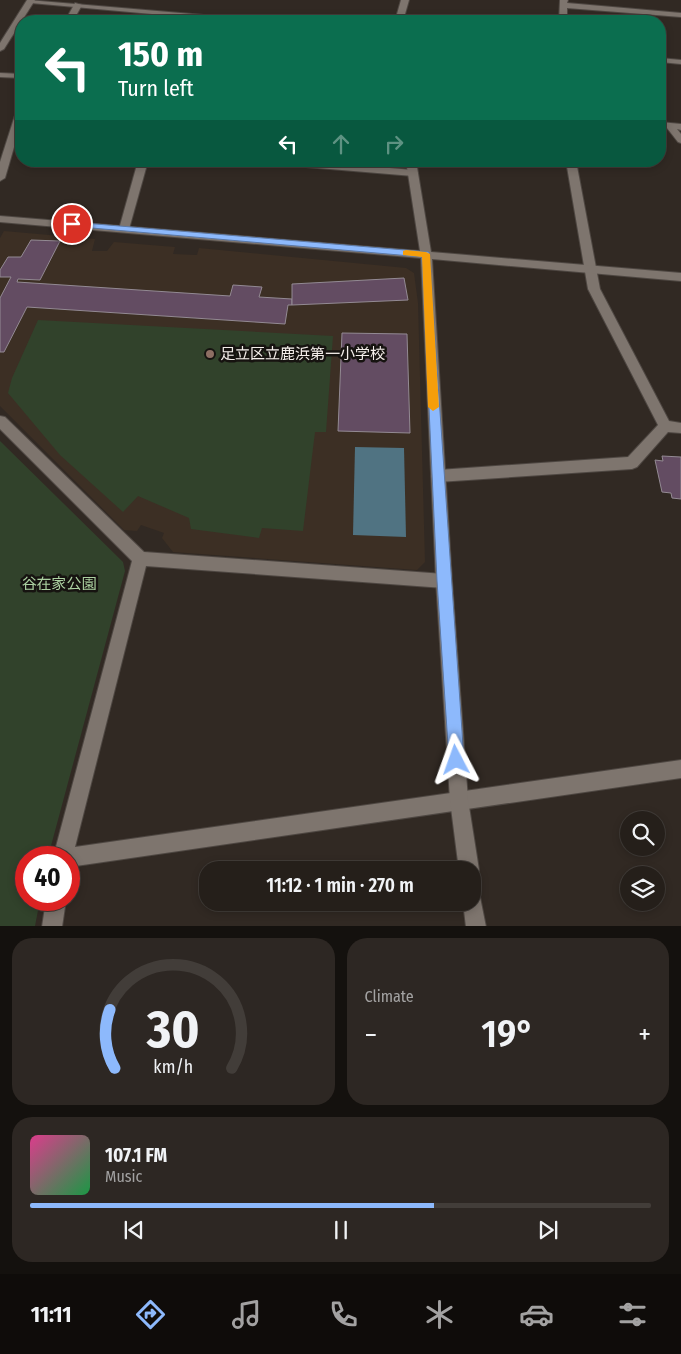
<!DOCTYPE html>
<meta charset="utf-8">
<style>
body{margin:0;font-family:"Fira Sans Condensed","Noto Sans JP",sans-serif;background:#2d2723;color:#f1f3f6;height:100vh;display:flex;flex-direction:column;font-size:19px;white-space:nowrap}
*{box-sizing:border-box;margin:0}
p{font-size:16px;color:#a3a2a2}
.icon{flex:none;width:28px;height:28px;fill:none;stroke:currentColor;stroke-width:2;stroke-linecap:round;stroke-linejoin:round}
.map{position:relative;height:926px;overflow:hidden}
.panel{display:flex;flex-direction:column;gap:12px;padding:12px;background:#14110e;flex:1}
.panel>*{flex:none}
.banner{position:absolute;left:15px;top:15px;width:651px;height:152px;border-radius:20px;box-shadow:0 2px 8px #0003,0 0 0 1px #423d39;background:#0b6e4f;color:#fff;overflow:hidden}
.buttons{position:absolute;left:620px;top:811px;display:grid;gap:10px}
.buttons a{display:grid;place-items:center;width:45px;height:45px;border-radius:50%;background:#251f1a;box-shadow:0 2px 8px #0003,0 0 0 1px #423d39;font-size:25px}
.speed{position:absolute;left:15px;top:846px;display:flex;gap:10px;font-size:25px;font-weight:700;text-align:center}
.speed>*{display:grid;place-content:center;width:65px;height:65px;border-radius:50%;background:#251f1a;box-shadow:0 2px 8px #0003,0 0 0 1px #423d39;line-height:1}
.speed .limit{border:8px solid #d22;background:#fff;color:#111}
.pin{position:absolute;display:grid;place-items:center;width:42px;height:42px;color:#fff;margin:-21px;border:2px solid #fff;border-radius:50%;box-shadow:0 1px 5px #0007}
.me{position:absolute;width:55px;margin:-28px;rotate:356deg;stroke-linejoin:round;filter:drop-shadow(0 0 4px #0008)}
.turn{display:flex;align-items:center;gap:18px;height:105px;padding:0 20px;font-size:22px}
.turn .icon{width:65px;height:65px;stroke-width:2.5}
.turn b{display:block;font-size:35px;line-height:42px}
.lanes{display:flex;align-items:center;height:48px;padding:0 20px;background:#0003;justify-content:center;gap:25px;direction:ltr}
.lanes .off{opacity:.35}
.big{font-size:38px;font-weight:600;line-height:1.1}
.panel .tile{flex:1;display:flex;flex-direction:column;justify-content:center;gap:8px;min-width:0;padding:0 18px;border-radius:20px;background:#2d2723}
.panel .dial{align-items:center;gap:0}
.dial svg{height:130px;overflow:visible;fill:none;stroke:#423d39;stroke-width:7;stroke-linecap:round;text-anchor:middle}
.dial text{fill:#f1f3f6;stroke:none}
.song{display:flex;align-items:center;gap:15px}
.cover{width:60px;height:60px;border-radius:8px;background:linear-gradient(135deg,hsl(330 70% 55%),hsl(140 70% 35%))}
.played{height:5px;border-radius:2px;background:linear-gradient(90deg,#8db9fc 65%,#423d39 65%)}
.keys{display:flex;justify-content:space-around;direction:ltr}
.heat{display:flex;justify-content:space-between;align-items:center;font-size:28px;direction:ltr}
.panel .tiles{flex:1;display:grid;gap:12px;grid-template-columns:1fr 1fr}
.tile:last-child{grid-column:span 2}
.trip{position:absolute;left:199px;top:861px;width:282px;height:50px;border-radius:20px;background:#251f1a;box-shadow:0 2px 8px #0003,0 0 0 1px #423d39;font-weight:600;line-height:50px;text-align:center}
.tabs{display:flex;height:80px;justify-content:space-around;align-items:center;background:#0f0c0a;color:#a3a2a2}
.tabs .icon{width:35px;height:35px}
.tabs .on{color:#8db9fc}
.tabs b{font-size:22px;color:#f1f3f6}
.map>svg:first-child{display:block}
</style>
<div class="map">
<svg width="681" height="927" viewBox="0 0 681 927">
<rect width="100%" height="100%" fill="#312923"/>
<!-- built -->
<polygon fill="#3c2f24" points="4,231 95,239 92,251 107,251 114,242 175,247 173,254 197,255 199,248 406,268 414,273 418,303 425,562 417,570 173,552 162,538 164,533 141,525 137,531 124,530 0,406 0,238"/>
<!-- green -->
<g fill="#31422b">
<polygon points="38,320 333,336 326,432 315,432 303,531 262,528 259,538 191,529 189,518 138,496 123,512 60,455 8,393 12,378"/>
<polygon points="0,441 123,562 125,571 48,857 26,858 26,900 40,900 35,926 0,926"/>
</g>
<!-- water -->
<polygon fill="#507382" points="355,447 404,448 406,537 353,535"/>
<!-- building -->
<g fill="#634c62" stroke="#938a93">
<polygon points="31,240 60,241 40,280 18,279 17,282 230,296 233,285 262,287 259,297 292,299 292,305 288,305 285,324 27,307 4,352 0,352 0,298 11,277 0,277 0,270 8,257 21,257"/>
<polygon points="404,278 408,300 292,305 292,284"/>
<polygon points="342,333 407,334 410,433 338,431"/>
<polygon points="662,456 681,457 681,499 672,498 671,493 662,492 655,460 663,461"/>
</g>
<g fill="none" stroke-linecap="round" stroke-linejoin="round">
<defs>
<g id="minor">
<polygon points="28,0 251,19 255,21 229,21 31,3"/>
<polygon points="560,0 568,0 567,3 681,13 681,17 567,8 567,21 559,21"/>
<polygon points="660,58 681,60 681,64 660,62"/>
<polygon points="660,122 681,124 681,130 677,129 681,134 681,143 678,142 667,128 660,128"/>
<polygon points="138,161 148,161 129,229 124,232 119,229"/>
<polygon points="265,161 307,161 413,170 418,173 413,176 270,164"/>
<polygon points="566,161 576,161 600,289 669,421 681,423 681,433 668,432 637,467 632,469 438,482 433,480 431,476 433,472 438,470 628,457 658,425 588,289"/>
<polygon points="0,416 5,417 144,552 444,574 449,576 452,581 449,586 444,588 146,566 75,847 681,760 681,778 69,867 69,858 53,858 132,561 0,429"/>
<polygon points="46,900 66,900 62,927 42,927"/>
</g>
<g id="tertiary">
<polygon points="27,0 35,0 4,49 0,51 0,43"/>
<polygon points="401,0 409,0 403,21 395,21"/>
<polygon points="75,3 82,5 73,21 65,21"/>
<polygon points="0,73 21,74 21,78 0,77"/>
<polygon points="21,106 21,123 5,178 0,181 0,162 17,109"/>
<polygon points="406,161 416,161 431,252 681,273 681,281 432,259 452,581 468,800 479,870 476,877 472,878 472,870 459,870 450,800 436,581 421,258 0,222 0,216 420,251"/>
<polygon points="472,889 479,892 486,927 466,927 463,902 472,902"/>
</g>
</defs>
<!-- minor casing -->
<use href="#minor" stroke="#4e4742" stroke-width="2"/>
<!-- tertiary casing -->
<use href="#tertiary" stroke="#4e4742" stroke-width="2"/>
<!-- minor -->
<use href="#minor" fill="#7e756e" fill-rule="evenodd"/>
<!-- tertiary -->
<use href="#tertiary" fill="#7e756e" fill-rule="evenodd"/>
</g>
<!-- route -->
<polygon fill="#8db9fc" stroke="#5c78a4" points="72,222 429,252 464,760 461,765 456,767 451,765 449,760 437,581 422,257 69,226 68,224"/>
<!-- slow -->
<polygon fill="#f59e0b" points="406,250 426,252 430,254 439,407 433,411 428,407 422,257 403,255 403,251"/>
<!-- markers -->
<circle fill="#8d6e63" stroke="#161310" stroke-width="2" cx="210" cy="354" r="5"/>
<g text-anchor="middle" dominant-baseline="central" stroke-width="5" stroke-linejoin="round" paint-order="stroke">
<!-- poi labels -->
<g font-size="15" fill="#f5efeb" stroke="#161310" text-anchor="start">
<text x="220" y="354">足立区立鹿浜第一小学校</text>
</g>
<!-- park labels -->
<g font-size="15" fill="#acd1a1" stroke="#161310">
<text x="59" y="584">谷在家公園</text>
</g>
</g>
</svg>
<div class="buttons">
<a><svg class="icon" aria-label="search" viewBox="0 0 24 24"><circle cx="10" cy="10" r="6"/><path d="M15 15l6 6"/></svg></a>
<a><svg class="icon" aria-label="layers" viewBox="0 0 24 24"><path d="M12 4l9 5-9 5-9-5zM3 14l9 5 9-5"/></svg></a>
</div>
<div class="speed"><div class="limit">40</div></div>
<div class="pin" style="left:72px;top:224px;background:#d93025"><svg class="icon" aria-label="arrive" viewBox="0 0 24 24"><path d="M6 21V4h12l-3 4 3 4H6"/></svg></div>
<svg class="me" style="left:456px;top:760px" viewBox="-20 -20 40 40"><path d="M0-17L14 15 0 8-14 15z" fill="#8db9fc" stroke="#fff" stroke-width="4"/></svg>
<div class="trip">11:12 · 1 min · 270 m</div>
<div class="banner">
<div class="turn"><svg class="icon" aria-label="left" viewBox="0 0 24 24"><path d="M17 20v-9H6M10 6l-5 5 5 5"/></svg><div><b>150 m</b>Turn left</div></div>
<div class="lanes"><svg class="icon" aria-label="left" viewBox="0 0 24 24"><path d="M17 20v-9H6M10 6l-5 5 5 5"/></svg><svg class="icon off" aria-label="ahead" viewBox="0 0 24 24"><path d="M12 20V5M6 11l6-6 6 6"/></svg><svg class="icon off" aria-label="right" viewBox="0 0 24 24"><path d="M7 20v-9h11M14 6l5 5-5 5"/></svg></div>
</div>
</div>
<section class="panel">
<div class="tiles">
<div class="tile dial"><svg viewBox="0 0 100 80">
<path d="M14 69A42 42 0 1 1 86 69"/>
<path d="M14 69A42 42 0 0 1 11 33" stroke="#8db9fc"/>
<text x="50" y="56" font-size="32" font-weight="700">30</text>
<text x="50" y="72" font-size="11">km/h</text>
</svg></div>
<div class="tile"><p>Climate</p>
<div class="heat"><a>−</a><b class="big">19°</b><a>+</a></div>
</div>
<div class="tile">
<div class="song"><i class="cover"></i><div><b>107.1 FM</b><p>Music</p></div></div>
<div class="played"></div>
<div class="keys"><svg class="icon" aria-label="previous" viewBox="0 0 24 24"><path d="M18 5L8 12l10 7zM5 5v14"/></svg><svg class="icon" aria-label="pause" viewBox="0 0 24 24"><path d="M8 5v14M16 5v14"/></svg><svg class="icon" aria-label="next" viewBox="0 0 24 24"><path d="M6 5l10 7-10 7zM19 5v14"/></svg></div>
</div>
</div>
</section>
<nav class="tabs">
<b>11:11</b>
<svg class="icon on" aria-label="directions" viewBox="0 0 24 24"><path d="M12 3l9 9-9 9-9-9zM9 14v-3h6M13 9l2 2-2 2"/></svg>
<svg class="icon" aria-label="music" viewBox="0 0 24 24"><path d="M9 18V5l10-2v13"/><circle cx="6" cy="18" r="3"/><circle cx="16" cy="16" r="3"/></svg>
<svg class="icon" aria-label="phone" viewBox="0 0 24 24"><path d="M5 4h4l2 5-3 2q2 4 5 5l2-3 5 2v4C11 20 4 13 5 4z"/></svg>
<svg class="icon" aria-label="climate" viewBox="0 0 24 24"><path d="M12 3v18M4 7l16 10M4 17L20 7"/></svg>
<svg class="icon" aria-label="car" viewBox="0 0 24 24"><path d="M5 17H2v-5l4-1 3-4h7l3 4 3 1v5h-3M9 17h6M6 11h13"/><circle cx="7" cy="17" r="2"/><circle cx="17" cy="17" r="2"/></svg>
<svg class="icon" aria-label="filters" viewBox="0 0 24 24"><path d="M4 7h16M4 17h16"/><circle cx="9" cy="7" r="2"/><circle cx="15" cy="17" r="2"/></svg>
</nav>
